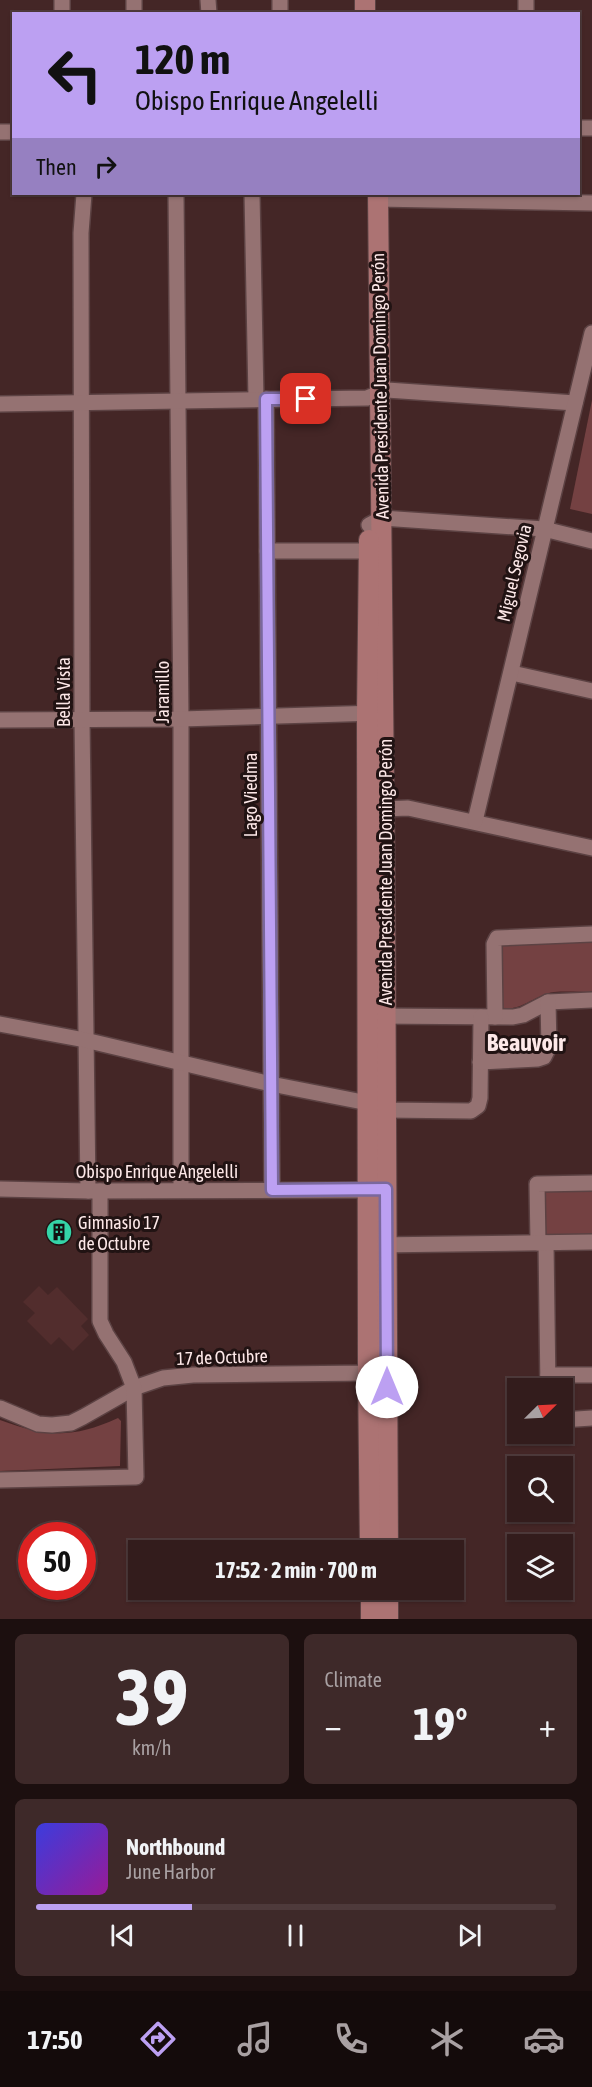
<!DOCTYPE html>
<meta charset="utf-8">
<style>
body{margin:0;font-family:"Asap Condensed",sans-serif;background:#3e2929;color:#f1f3f6;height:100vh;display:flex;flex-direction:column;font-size:22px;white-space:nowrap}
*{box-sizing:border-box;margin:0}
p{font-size:20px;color:#a9a1a3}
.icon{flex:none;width:33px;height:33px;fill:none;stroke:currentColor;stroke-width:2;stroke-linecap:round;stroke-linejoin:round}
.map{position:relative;height:1619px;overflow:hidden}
.details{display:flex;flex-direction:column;gap:15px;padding:15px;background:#1c0f0f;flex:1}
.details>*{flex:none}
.banner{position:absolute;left:12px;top:12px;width:568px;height:183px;border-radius:0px;box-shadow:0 2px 4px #0004,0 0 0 2px #4e3a3b;background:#bca0f2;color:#111;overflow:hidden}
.needle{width:39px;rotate:66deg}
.tools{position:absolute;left:507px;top:1378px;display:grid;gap:12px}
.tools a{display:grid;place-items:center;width:66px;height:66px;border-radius:0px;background:#331c1c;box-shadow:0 2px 4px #0004,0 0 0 2px #4e3a3b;font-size:30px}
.speed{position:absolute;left:18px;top:1522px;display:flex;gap:12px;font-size:30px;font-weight:700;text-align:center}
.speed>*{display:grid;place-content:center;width:78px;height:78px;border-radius:50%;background:#331c1c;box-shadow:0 2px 4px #0004,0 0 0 2px #4e3a3b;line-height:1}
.speed .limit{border:9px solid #d22;background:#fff;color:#111}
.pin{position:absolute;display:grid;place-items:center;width:51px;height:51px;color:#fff;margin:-26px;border-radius:12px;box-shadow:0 3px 9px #0006}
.me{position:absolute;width:66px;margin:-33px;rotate:0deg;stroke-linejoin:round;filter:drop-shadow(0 0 4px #0008)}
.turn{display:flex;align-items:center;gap:21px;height:126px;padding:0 24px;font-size:27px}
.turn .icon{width:78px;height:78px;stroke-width:2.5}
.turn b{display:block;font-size:42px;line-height:51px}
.then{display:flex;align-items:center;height:57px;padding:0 24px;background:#0003;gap:12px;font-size:22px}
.big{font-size:45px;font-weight:700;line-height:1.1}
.details .widget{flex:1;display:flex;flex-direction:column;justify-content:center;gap:9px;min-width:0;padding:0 21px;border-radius:9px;background:#3e2929}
.details .dial{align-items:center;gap:0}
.dial b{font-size:78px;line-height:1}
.song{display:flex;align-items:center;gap:18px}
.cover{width:72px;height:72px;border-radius:9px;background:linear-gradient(135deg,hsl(240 70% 55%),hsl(300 70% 35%))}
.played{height:6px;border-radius:3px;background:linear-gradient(90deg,#bca0f2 30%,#4e3a3b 30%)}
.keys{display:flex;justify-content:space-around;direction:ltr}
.heat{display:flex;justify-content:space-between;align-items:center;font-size:33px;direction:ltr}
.details .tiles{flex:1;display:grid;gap:15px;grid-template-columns:1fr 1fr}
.widget:last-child{grid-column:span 2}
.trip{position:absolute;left:128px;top:1540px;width:336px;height:60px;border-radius:0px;background:#331c1c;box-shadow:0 2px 4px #0004,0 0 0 2px #4e3a3b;font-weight:700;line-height:60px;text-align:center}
.menu{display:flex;height:96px;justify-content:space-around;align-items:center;background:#140b0b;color:#a9a1a3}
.menu .icon{width:42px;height:42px}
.menu .selected{color:#bca0f2}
.menu b{font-size:27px;color:#f1f3f6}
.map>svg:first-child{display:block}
</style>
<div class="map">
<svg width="592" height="1619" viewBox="0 0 592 1619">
<rect width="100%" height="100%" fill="#442626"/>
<!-- built -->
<polygon fill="#522d2d" points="39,1286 48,1295 57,1287 88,1319 81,1326 89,1335 73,1351 59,1337 51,1345 27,1321 35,1313 23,1302"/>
<!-- green -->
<g fill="#744142">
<polygon points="592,400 592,514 570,509"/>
<path d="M592,940V992C580,992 566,991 554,992C534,995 521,1012 501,1008L499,949L504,945Z"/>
<polygon points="592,1188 592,1238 545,1239 544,1189"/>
<path d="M118,1418L121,1421L120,1466L0,1471V1420C47,1437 72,1439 118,1418Z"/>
</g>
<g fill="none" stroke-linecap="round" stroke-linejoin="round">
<defs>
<g id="minor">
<polyline points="62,0 62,14"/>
<polyline points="134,0 134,14"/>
<polyline points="208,0 209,14"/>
<polyline points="280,0 280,14"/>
<polyline points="526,0 526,14"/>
<polyline points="579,128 592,128"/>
<polyline points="0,132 14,132"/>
<polyline points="84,194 81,233 82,719 88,1191"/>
<polyline points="176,194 181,719 181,1190"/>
<polyline points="252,194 256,399"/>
<polyline points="378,199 592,203"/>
<polyline points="266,399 272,1190"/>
<polyline points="0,404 367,398 387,390 575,403"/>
<polyline points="369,525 382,518 544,529 592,541"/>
<polyline points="267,551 379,551"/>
<polyline points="512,673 592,691"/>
<polyline points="0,720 181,719 377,713"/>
<polyline points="374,807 384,809 408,808 592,848"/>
<polyline points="475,821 592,333"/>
<polyline points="376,1016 513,1017 523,1015 548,1002 592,1000"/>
<polyline points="495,1017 494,944 497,938 592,934"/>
<polyline points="0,1024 85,1040 271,1084 368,1103 386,1110 471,1111 478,1106 480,1098 481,1017"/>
<polyline points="480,1062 538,1059 544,1057 549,1047 548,1002"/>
<polyline points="0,1189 88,1191 378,1190"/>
<polyline points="538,1243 537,1184 592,1183"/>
<polyline points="546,1243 548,1389"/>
<polyline points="376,1245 592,1242"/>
<polyline points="548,1375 592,1375"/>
<polyline points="0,1408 38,1424 52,1425 71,1423 83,1417 134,1388 163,1378 193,1375 368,1373 378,1370"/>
<polyline points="562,1420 592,1418"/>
<polyline points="0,1480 136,1477 134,1388 124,1362 106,1334 100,1321 100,1191"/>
</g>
<g id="major">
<polyline points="365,0 365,14"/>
<polyline points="378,194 385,893 388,1551"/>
<polyline points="369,540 367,714 368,1373 370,1551"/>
<polyline points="371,1590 371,1619"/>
<polyline points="388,1590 388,1619"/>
</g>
</defs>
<!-- minor casing -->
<use href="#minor" stroke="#5c4243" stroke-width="18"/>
<!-- major casing -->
<use href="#major" stroke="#5c4243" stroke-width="22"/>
<!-- minor -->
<use href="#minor" stroke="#957272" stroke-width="15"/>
<!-- major -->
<use href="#major" stroke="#ac7373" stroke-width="20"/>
</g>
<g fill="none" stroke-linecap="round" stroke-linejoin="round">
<defs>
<polyline id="route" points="306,399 266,399 272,1190 386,1189 387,1387"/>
</defs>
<!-- route casing -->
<use href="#route" stroke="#7a689d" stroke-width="15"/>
<!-- route -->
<use href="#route" stroke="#bca0f2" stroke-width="10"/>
</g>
<!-- icons -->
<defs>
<symbol id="building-disc" viewBox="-11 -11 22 22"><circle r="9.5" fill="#34d4a8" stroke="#211313"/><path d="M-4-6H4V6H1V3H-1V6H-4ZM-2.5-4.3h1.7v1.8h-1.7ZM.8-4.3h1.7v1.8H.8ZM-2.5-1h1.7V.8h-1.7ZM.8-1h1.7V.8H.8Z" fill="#111"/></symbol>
</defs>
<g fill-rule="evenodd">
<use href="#building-disc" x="44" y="1217" width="30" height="30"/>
</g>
<g text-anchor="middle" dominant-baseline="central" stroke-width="6" stroke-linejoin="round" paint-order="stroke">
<!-- street labels -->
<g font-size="18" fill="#fde8e8" stroke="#211313">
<text transform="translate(380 386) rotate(-91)">Avenida Presidente Juan Domingo Perón</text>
<text transform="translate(514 573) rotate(-77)">Miguel Segovia</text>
<text transform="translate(63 692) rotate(-90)">Bella Vista</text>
<text transform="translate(162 692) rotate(-90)">Jaramillo</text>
<text transform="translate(250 795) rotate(-90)">Lago Viedma</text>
<text transform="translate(385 872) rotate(-90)">Avenida Presidente Juan Domingo Perón</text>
<text x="157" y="1171">Obispo Enrique Angelelli</text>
<text transform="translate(222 1357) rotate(-2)">17 de Octubre</text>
</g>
<!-- poi labels -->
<g font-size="18" fill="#fde8e8" stroke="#211313" text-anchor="start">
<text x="78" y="1222">Gimnasio 17<tspan x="78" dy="21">de Octubre</tspan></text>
</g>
<!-- district labels -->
<g font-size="24" font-weight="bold" fill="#fde8e8" stroke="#211313">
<text x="526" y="1042">Beauvoir</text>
</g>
</g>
</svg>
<div class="tools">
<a><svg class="needle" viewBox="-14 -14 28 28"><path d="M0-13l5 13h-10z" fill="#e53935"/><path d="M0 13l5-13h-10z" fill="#a9a1a3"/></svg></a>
<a><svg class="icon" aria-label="search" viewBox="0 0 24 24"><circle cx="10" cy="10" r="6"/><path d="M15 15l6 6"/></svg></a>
<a><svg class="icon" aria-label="layers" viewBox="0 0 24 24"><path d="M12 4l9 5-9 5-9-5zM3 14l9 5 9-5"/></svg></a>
</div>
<div class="speed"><div class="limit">50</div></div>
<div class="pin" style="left:306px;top:399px;background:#d93025"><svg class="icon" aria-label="arrive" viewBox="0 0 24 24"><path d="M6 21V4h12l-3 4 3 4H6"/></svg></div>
<svg class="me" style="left:387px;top:1387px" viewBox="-20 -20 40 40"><circle r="19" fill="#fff"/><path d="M0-13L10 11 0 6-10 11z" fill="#bca0f2"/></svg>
<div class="trip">17:52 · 2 min · 700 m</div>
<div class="banner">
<div class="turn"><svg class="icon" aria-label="left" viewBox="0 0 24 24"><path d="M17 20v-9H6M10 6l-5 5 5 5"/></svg><div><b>120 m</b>Obispo Enrique Angelelli</div></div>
<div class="then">Then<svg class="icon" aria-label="right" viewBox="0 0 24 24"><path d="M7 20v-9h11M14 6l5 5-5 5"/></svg></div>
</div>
</div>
<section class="details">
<div class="tiles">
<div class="widget dial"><b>39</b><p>km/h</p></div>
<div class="widget"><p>Climate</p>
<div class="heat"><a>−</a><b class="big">19°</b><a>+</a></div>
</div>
<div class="widget">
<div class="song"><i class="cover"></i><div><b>Northbound</b><p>June Harbor</p></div></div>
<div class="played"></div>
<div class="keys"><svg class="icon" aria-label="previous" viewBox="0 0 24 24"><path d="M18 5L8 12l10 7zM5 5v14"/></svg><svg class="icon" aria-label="pause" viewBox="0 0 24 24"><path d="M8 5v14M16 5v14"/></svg><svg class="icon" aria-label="next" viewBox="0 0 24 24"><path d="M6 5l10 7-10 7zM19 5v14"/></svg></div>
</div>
</div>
</section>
<nav class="menu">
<b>17:50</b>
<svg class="icon selected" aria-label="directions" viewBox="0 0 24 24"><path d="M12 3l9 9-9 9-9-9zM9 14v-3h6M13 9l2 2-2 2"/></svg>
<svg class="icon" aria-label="music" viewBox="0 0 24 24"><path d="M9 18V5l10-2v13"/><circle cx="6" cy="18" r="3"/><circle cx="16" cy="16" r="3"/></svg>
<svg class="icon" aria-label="phone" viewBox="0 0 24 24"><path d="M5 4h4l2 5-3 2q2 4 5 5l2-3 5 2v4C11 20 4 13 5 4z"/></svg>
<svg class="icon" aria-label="climate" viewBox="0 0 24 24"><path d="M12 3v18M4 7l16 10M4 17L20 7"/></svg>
<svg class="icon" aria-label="car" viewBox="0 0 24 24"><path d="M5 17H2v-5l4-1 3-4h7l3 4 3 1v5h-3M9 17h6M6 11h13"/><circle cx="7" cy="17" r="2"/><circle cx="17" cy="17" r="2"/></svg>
</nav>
